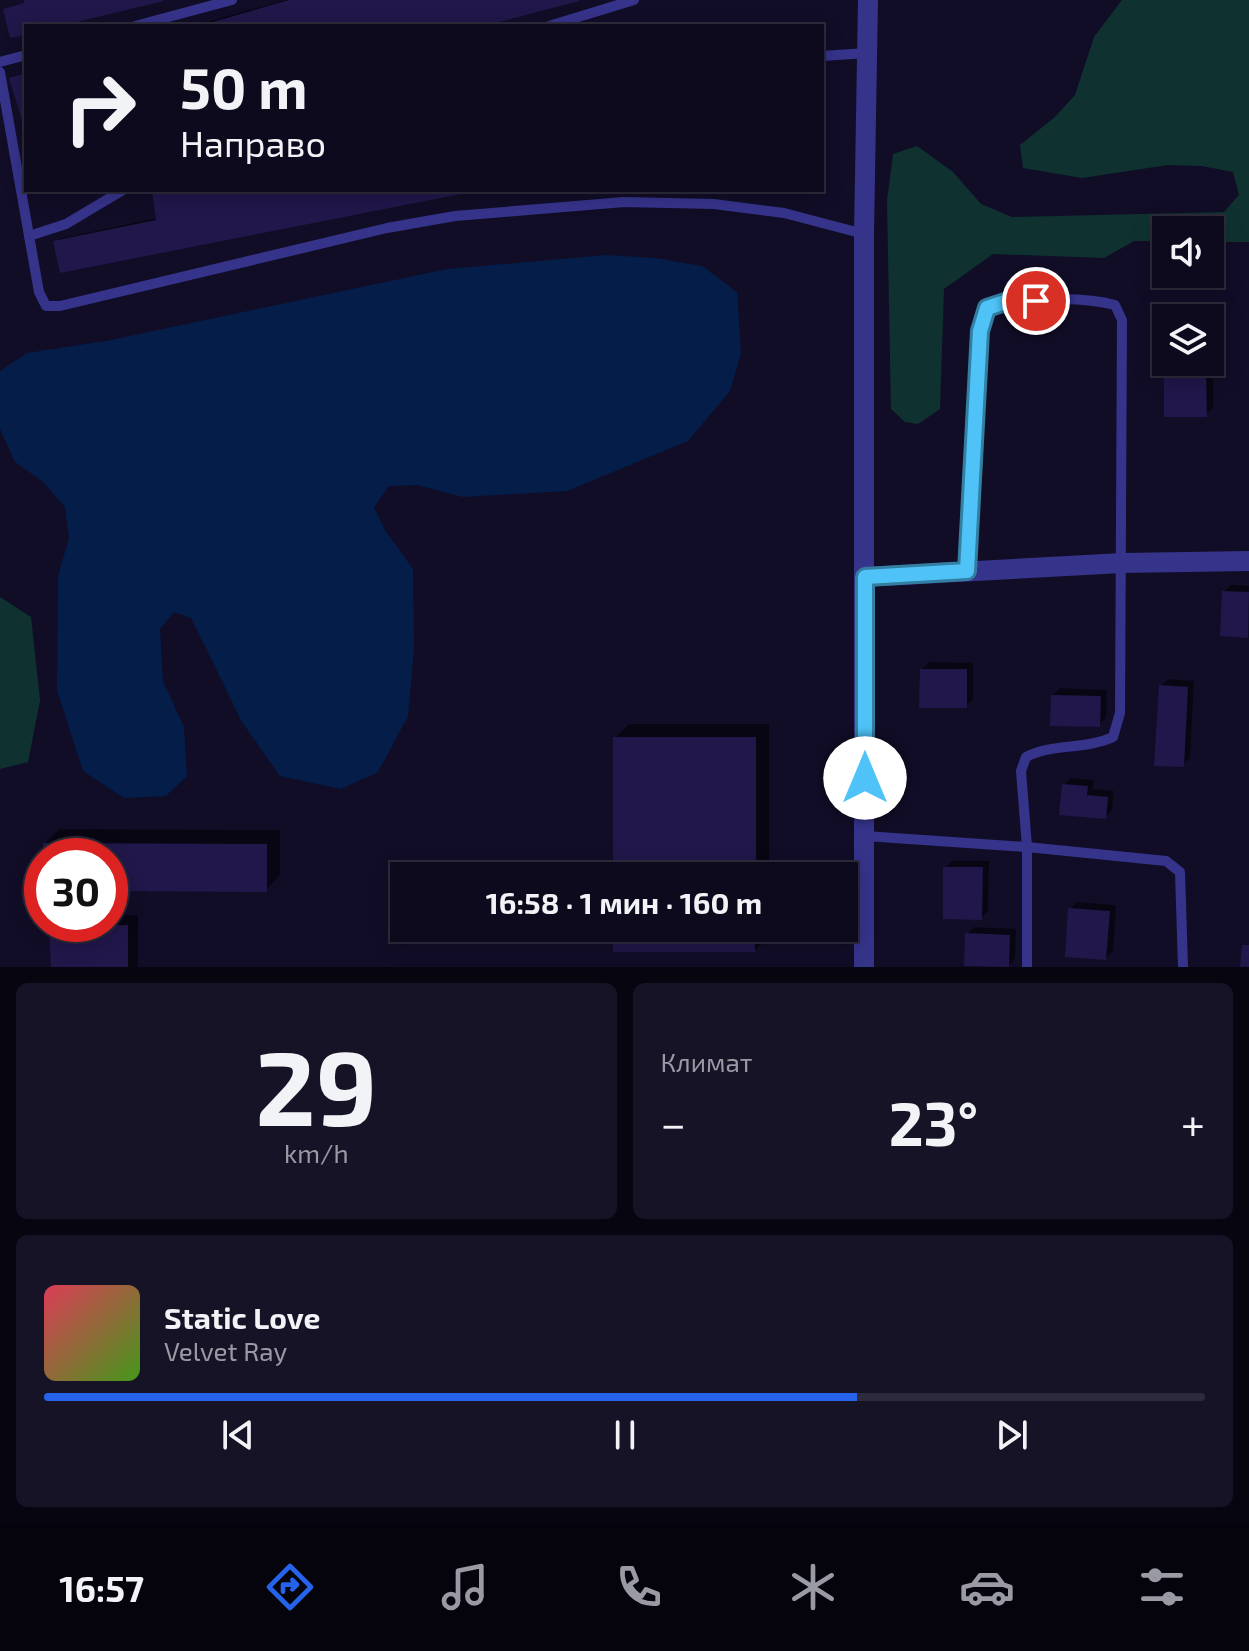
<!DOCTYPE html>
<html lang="ru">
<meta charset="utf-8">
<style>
body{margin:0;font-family:"Exo 2",sans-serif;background:#161326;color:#f1f3f6;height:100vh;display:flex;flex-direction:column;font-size:30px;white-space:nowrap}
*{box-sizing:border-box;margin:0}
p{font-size:26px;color:#9a9aa4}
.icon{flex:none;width:44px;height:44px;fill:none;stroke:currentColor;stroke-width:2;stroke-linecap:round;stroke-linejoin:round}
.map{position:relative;height:967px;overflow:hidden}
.drawer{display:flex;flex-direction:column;gap:16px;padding:16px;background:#070610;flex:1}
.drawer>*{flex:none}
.banner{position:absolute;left:24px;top:24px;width:800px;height:168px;border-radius:0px;box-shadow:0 4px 20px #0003,0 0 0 2px #2d2b3b;background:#0d0a1d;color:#f1f3f6;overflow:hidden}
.tools{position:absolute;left:1152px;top:216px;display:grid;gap:16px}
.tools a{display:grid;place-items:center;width:72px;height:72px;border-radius:0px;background:#0d0a1d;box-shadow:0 4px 20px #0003,0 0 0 2px #2d2b3b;font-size:40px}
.speed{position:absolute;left:24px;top:838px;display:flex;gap:16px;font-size:40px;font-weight:700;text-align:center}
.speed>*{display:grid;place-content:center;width:104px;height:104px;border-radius:50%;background:#0d0a1d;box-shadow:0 4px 20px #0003,0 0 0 2px #2d2b3b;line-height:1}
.speed .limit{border:12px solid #d22;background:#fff;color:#111}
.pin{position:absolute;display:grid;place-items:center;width:68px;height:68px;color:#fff;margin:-34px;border:4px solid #fff;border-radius:50%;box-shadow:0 2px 8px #0007}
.me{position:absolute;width:88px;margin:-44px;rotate:0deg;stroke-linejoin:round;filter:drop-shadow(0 0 6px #0008)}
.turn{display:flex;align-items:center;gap:28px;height:168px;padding:0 24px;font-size:36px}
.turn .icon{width:104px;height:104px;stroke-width:2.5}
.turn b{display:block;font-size:56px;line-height:68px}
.big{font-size:60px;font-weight:700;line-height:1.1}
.drawer .card{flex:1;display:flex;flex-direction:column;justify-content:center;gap:12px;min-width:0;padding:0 28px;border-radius:12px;background:#161326}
.drawer .dial{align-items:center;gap:0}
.dial b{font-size:104px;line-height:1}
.song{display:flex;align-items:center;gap:24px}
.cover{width:96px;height:96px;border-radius:12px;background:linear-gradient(135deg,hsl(350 70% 55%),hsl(100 70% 35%))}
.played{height:8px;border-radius:4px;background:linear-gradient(90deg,#2563eb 70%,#2d2b3b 70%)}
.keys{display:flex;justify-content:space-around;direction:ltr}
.heat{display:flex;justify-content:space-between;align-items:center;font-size:44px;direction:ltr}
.drawer .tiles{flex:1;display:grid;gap:16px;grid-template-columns:1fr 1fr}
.card:last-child{grid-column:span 2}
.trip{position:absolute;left:390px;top:862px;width:468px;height:80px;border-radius:0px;background:#0d0a1d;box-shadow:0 4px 20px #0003,0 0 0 2px #2d2b3b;font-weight:700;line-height:80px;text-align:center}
.tabs{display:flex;height:128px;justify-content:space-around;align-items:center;background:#05040c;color:#9a9aa4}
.tabs .icon{width:56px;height:56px}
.tabs .current{color:#2563eb}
.tabs b{font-size:36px;color:#f1f3f6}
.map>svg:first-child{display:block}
</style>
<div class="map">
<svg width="1249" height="967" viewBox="0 0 1249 967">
<rect width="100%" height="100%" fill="#110d27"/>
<!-- green -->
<g fill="#0f3231">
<polygon points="1122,0 1249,0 1249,242 1210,242 1210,230 1166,230 1166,241 1134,241 1104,258 993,254 944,289 940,409 918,424 905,422 891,409 887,201 893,154 917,146 953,172 981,204 1012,217 1224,212 1239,195 1233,172 1202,166 1168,165 1082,178 1023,168 1020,145 1055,117 1075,95 1094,37"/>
<polygon points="0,597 31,617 40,700 28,762 0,769"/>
</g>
<!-- water -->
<polygon fill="#041d49" points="606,255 655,258 702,266 737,292 741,353 730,391 688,441 567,491 463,497 417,485 389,486 374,507 385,530 413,569 414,649 408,716 378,772 341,789 280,776 242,722 191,618 174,612 160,629 163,681 184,727 187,776 166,796 124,798 83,771 57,690 58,576 69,538 65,507 42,481 15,462 0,429 0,371 27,353 106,341 447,269"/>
<!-- shadow -->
<g fill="#0007">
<polygon points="286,0 575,0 476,26 192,26"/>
<polygon points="157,190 473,190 55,242 58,239 157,218 154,193"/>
<polygon points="1173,366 1213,366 1213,408 1206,415 1166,373"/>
<polygon points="1231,585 1249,586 1247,636 1224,592"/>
<polygon points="929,662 973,663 973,699 966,706 922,669"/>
<polygon points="1168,679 1194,681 1190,758 1183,765 1161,686"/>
<polygon points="1060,688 1107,690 1106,718 1099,725 1053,695"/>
<polygon points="629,724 769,724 769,876 615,876 615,738"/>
<polygon points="1071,778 1094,780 1093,789 1114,791 1112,810 1105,817 1064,785"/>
<polygon points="60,829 280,830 280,875 266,890 110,889 110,856 45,856 45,843"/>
<polygon points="952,861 989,861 988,911 981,918 945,868"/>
<polygon points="1077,902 1116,905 1113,951 1106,958 1070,909"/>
<polygon points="110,915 138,915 138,967 53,967 51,927 54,924 110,924"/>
<polygon points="974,927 1016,929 1015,959 1008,966 967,934"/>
<polygon points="615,928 769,928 769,936 755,950"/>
</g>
<!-- building -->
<g fill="#21174a">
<polygon points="24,0 163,0 163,1 61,26 26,26 26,35 10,38 3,9 24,3"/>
<polygon points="289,0 579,0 579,1 484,26 199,26"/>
<polygon points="26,73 26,130 25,130 9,78"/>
<polygon points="164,190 476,190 476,191 60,273 53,241 156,220 152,192"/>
<polygon points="1206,372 1207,417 1164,417 1164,373"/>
<polygon points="1222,591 1249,592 1248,638 1220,636"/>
<polygon points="920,669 967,669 967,708 919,708"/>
<polygon points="1159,685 1188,687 1184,767 1154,766"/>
<polygon points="1051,695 1101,696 1100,727 1050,726"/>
<rect x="613" y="737" width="143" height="139"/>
<polygon points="1062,784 1088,786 1087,795 1108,797 1106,819 1059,815"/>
<polygon points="43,843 267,844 267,892 110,891 110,856 43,856"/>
<polygon points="943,867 983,867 982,920 943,919"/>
<polygon points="1068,908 1110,911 1106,960 1065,957"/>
<polygon points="128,925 128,967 51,967 49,926"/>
<rect x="613" y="928" width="142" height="24"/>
<polygon points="965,933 1010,935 1009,967 964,966"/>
<polygon points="1242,945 1249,945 1249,967 1240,967"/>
</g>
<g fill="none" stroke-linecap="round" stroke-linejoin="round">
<!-- service -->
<g stroke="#36338b" stroke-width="10">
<polyline points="135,26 232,0"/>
<polyline points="549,26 634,0"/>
<polyline points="822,56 867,53"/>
<polyline points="0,62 26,55"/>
<polyline points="0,72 39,292 46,306 60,306 387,228 455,216 624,202 714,204 784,213 864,234"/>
<polyline points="29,236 66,224 123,190"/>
<path d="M967,571L980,331L987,308C1018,298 1083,296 1115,305L1122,320L1120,713L1113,737C1085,750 1053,743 1026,757L1021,771L1027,847V967"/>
<polyline points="865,836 1027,847 1166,861 1180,872 1183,967"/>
</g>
<!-- minor -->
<g stroke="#36338b" stroke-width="20">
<polyline points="865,577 1122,563 1249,561"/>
<polyline points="864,967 864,234 868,0"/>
</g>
</g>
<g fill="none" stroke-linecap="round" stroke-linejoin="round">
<defs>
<polyline id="route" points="865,778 865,577 967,571 980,331 987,308 1005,302 1036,301"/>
</defs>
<!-- route casing -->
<use href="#route" stroke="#337fa1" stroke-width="20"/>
<!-- route -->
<use href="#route" stroke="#4fc3f7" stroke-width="14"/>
</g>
</svg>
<div class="tools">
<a><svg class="icon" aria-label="sound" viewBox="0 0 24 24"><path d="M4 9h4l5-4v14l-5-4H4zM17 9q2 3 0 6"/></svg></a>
<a><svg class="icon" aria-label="layers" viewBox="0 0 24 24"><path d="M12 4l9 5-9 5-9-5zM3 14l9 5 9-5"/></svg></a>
</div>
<div class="speed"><div class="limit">30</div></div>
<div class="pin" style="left:1036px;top:301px;background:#d93025"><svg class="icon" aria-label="arrive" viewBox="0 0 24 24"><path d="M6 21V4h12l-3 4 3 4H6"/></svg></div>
<svg class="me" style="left:865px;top:778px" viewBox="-20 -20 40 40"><circle r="19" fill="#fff"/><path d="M0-13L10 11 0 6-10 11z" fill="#4fc3f7"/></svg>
<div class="trip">16:58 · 1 мин · 160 m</div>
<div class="banner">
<div class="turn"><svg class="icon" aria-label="right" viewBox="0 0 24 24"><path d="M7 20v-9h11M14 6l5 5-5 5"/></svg><div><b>50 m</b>Направо</div></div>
</div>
</div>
<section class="drawer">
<div class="tiles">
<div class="card dial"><b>29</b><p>km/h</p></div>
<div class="card"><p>Климат</p>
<div class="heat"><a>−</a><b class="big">23°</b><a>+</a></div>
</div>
<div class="card">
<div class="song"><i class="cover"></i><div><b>Static Love</b><p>Velvet Ray</p></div></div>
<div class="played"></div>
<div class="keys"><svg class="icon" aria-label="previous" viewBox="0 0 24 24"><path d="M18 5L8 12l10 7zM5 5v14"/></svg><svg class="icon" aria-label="pause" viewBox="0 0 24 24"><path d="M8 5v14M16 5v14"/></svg><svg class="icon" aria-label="next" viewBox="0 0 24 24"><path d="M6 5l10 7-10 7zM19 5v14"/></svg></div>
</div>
</div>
</section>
<nav class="tabs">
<b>16:57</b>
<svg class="icon current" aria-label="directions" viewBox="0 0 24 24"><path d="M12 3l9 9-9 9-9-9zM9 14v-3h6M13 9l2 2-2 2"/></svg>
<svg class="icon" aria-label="music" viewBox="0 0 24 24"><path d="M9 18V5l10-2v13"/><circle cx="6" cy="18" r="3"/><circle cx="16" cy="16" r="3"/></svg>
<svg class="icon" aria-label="phone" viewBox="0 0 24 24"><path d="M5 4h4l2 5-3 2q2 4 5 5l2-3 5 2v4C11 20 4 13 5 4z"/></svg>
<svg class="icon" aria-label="climate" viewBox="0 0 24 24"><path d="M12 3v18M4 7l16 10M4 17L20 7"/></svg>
<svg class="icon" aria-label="car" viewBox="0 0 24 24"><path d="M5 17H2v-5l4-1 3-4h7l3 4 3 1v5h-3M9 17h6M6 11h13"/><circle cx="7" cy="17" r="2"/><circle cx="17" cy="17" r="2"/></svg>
<svg class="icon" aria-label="filters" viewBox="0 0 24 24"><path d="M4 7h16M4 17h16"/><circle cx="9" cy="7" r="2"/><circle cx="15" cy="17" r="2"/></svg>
</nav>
